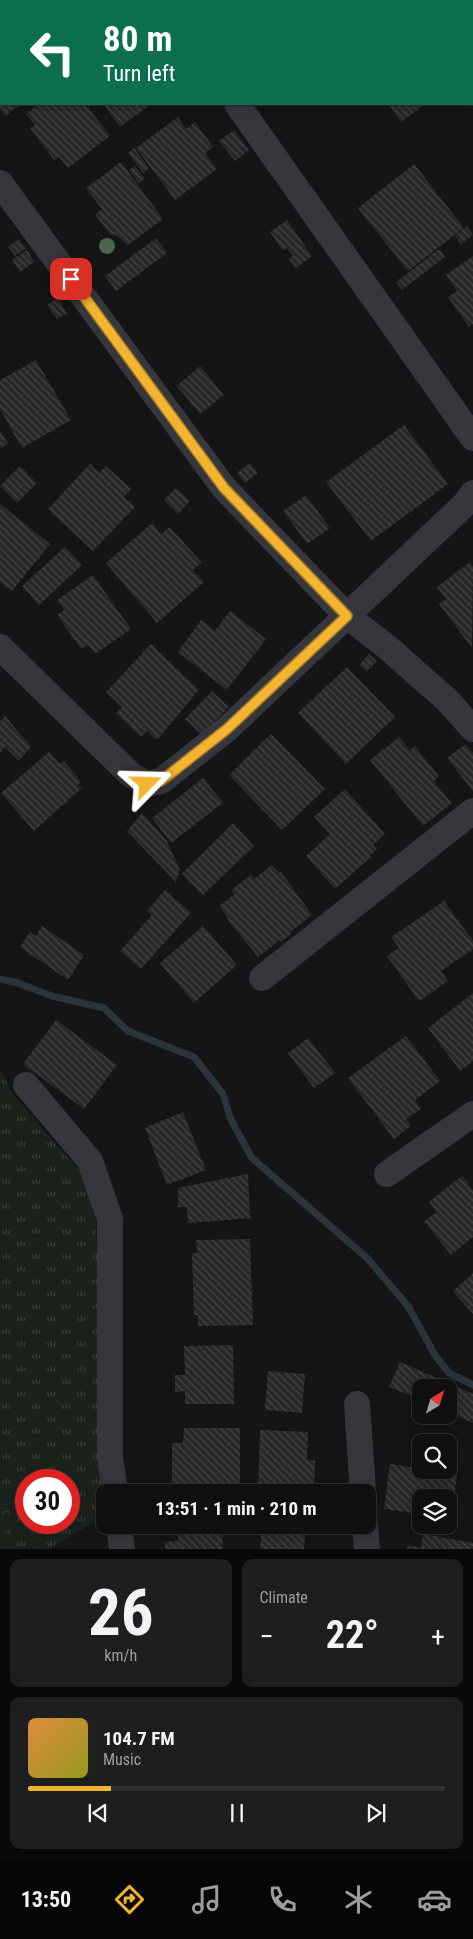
<!DOCTYPE html>
<meta charset="utf-8">
<style>
body{margin:0;font-family:"Roboto Condensed",sans-serif;background:#1e1e1f;color:#f1f3f6;height:100vh;display:flex;flex-direction:column;font-size:19px;white-space:nowrap}
*{box-sizing:border-box;margin:0}
p{font-size:16px;color:#9c9d9f}
.icon{flex:none;width:28px;height:28px;fill:none;stroke:currentColor;stroke-width:2;stroke-linecap:round;stroke-linejoin:round}
.map{position:relative;height:1549px;overflow:hidden}
.sheet{display:flex;flex-direction:column;gap:10px;padding:10px;background:#090909;flex:1}
.sheet>*{flex:none}
.guide{position:absolute;left:0px;top:0px;width:474px;height:105px;box-shadow:0 2px 12px #0003,0 0 0 1px #303031;background:#0b6e4f;color:#fff;overflow:hidden}
.needle{width:32px;rotate:38deg}
.controls{position:absolute;left:412px;top:1379px;display:grid;gap:10px}
.controls a{display:grid;place-items:center;width:45px;height:45px;border-radius:10px;background:#101011;box-shadow:0 2px 12px #0003,0 0 0 1px #303031;font-size:25px}
.speed{position:absolute;left:15px;top:1469px;display:flex;gap:10px;font-size:25px;font-weight:700;text-align:center}
.speed>*{display:grid;place-content:center;width:65px;height:65px;border-radius:50%;background:#101011;box-shadow:0 2px 12px #0003,0 0 0 1px #303031;line-height:1}
.speed .limit{border:8px solid #d22;background:#fff;color:#111}
.pin{position:absolute;display:grid;place-items:center;width:42px;height:42px;color:#fff;margin:-21px;border-radius:10px;box-shadow:0 2px 8px #0006}
.me{position:absolute;width:55px;margin:-28px;rotate:68deg;stroke-linejoin:round;filter:drop-shadow(0 0 4px #0008)}
.turn{display:flex;align-items:center;gap:18px;height:105px;padding:0 20px;font-size:22px}
.turn .icon{width:65px;height:65px;stroke-width:2.5}
.turn b{display:block;font-size:35px;line-height:42px}
.big{font-size:38px;font-weight:700;line-height:1.1}
.sheet .tile{flex:1;display:flex;flex-direction:column;justify-content:center;gap:8px;min-width:0;padding:0 18px;border-radius:10px;background:#1e1e1f}
.sheet .dial{align-items:center;gap:0}
.dial b{font-size:65px;line-height:1}
.song{display:flex;align-items:center;gap:15px}
.cover{width:60px;height:60px;border-radius:8px;background:linear-gradient(135deg,hsl(30 70% 55%),hsl(60 70% 35%))}
.played{height:5px;border-radius:2px;background:linear-gradient(90deg,#f3b531 20%,#303031 20%)}
.keys{display:flex;justify-content:space-around;direction:ltr}
.heat{display:flex;justify-content:space-between;align-items:center;font-size:28px;direction:ltr}
.sheet .tiles{flex:1;display:grid;gap:10px;grid-template-columns:1fr 1fr}
.tile:last-child{grid-column:span 2}
.trip{position:absolute;left:96px;top:1484px;width:280px;height:50px;border-radius:10px;background:#101011;box-shadow:0 2px 12px #0003,0 0 0 1px #303031;font-weight:700;line-height:50px;text-align:center}
.tab-bar{display:flex;height:80px;justify-content:space-around;align-items:center;background:#060607;color:#9c9d9f}
.tab-bar .icon{width:35px;height:35px}
.tab-bar .current{color:#f3b531}
.tab-bar b{font-size:22px;color:#f1f3f6}
.map>svg:first-child{display:block}
</style>
<div class="map">
<svg width="473" height="1549" viewBox="0 0 473 1549">
<defs>
<pattern id="grass-tufts" width="24" height="20" patternUnits="userSpaceOnUse" patternTransform="scale(1.25)"><rect width="24" height="20" fill="#1b221c"/><path d="M3 7l-1-3M5 7V3M7 7l1-3M15 17l-1-3M17 17v-4M19 17l1-3" fill="none" stroke="#393f3b"/></pattern>
<pattern id="forest-crowns" width="20" height="18" patternUnits="userSpaceOnUse" patternTransform="scale(1.25)"><rect width="20" height="18" fill="#1b221c"/><path d="M2 6a3 3 0 1 1 6 0M12 15a3 3 0 1 1 6 0" fill="none" stroke="#393f3b"/></pattern>
<pattern id="building-back-hatch" width="6" height="6" patternUnits="userSpaceOnUse" patternTransform="scale(1.25)"><rect width="6" height="6" fill="#28282b"/><path d="M-1 5l2 2M0 0l6 6M5-1l2 2" fill="none" stroke="#444448"/></pattern>
</defs>
<rect width="100%" height="100%" fill="#151517"/>
<!-- grass -->
<path fill="url(#grass-tufts)" fill-rule="evenodd" d="M0,1069L13,1094L94,1188L109,1492H105V1516L48,1549H0V1536L12,1525L11,1507L0,1502ZM26,1480H69V1522H26Z"/>
<!-- forest -->
<polygon fill="url(#forest-crowns)" points="0,1502 11,1507 12,1525 0,1536"/>
<g fill="none" stroke-linecap="round" stroke-linejoin="round">
<!-- stream -->
<polyline stroke="#2b343b" stroke-width="7" points="0,979 15,982 52,996 104,1008 128,1031 194,1057 223,1094 231,1120 252,1158 367,1258 408,1306 436,1357 449,1373 473,1385"/>
</g>
<!-- building -->
<g fill="url(#building-back-hatch)">
<polygon points="0,104 21,104 5,116 0,109"/>
<polygon points="39,104 85,104 110,136 68,168 59,157 54,160 30,128 35,125 26,114"/>
<polygon points="103,104 151,104 120,127"/>
<polygon points="388,104 425,104 401,122"/>
<polygon points="178,117 186,129 195,122 213,147 205,153 217,169 175,200 136,148"/>
<polygon points="234,130 249,150 235,161 219,141"/>
<polygon points="134,148 149,168 143,173 128,153"/>
<polygon points="121,162 163,219 128,245 116,235 109,234 95,214 102,209 86,188"/>
<polygon points="414,164 464,228 408,271 358,208"/>
<polygon points="135,166 145,179 138,183 129,170"/>
<polygon points="287,220 312,256 296,268 289,259 293,256 287,248 283,251 270,232"/>
<polygon points="467,226 473,235 461,244 455,236"/>
<polygon points="156,238 167,253 116,291 105,276"/>
<polygon points="19,239 26,248 15,256 8,247"/>
<polygon points="439,249 445,257 402,290 396,282"/>
<polygon points="27,250 34,262 20,272 12,260"/>
<polygon points="473,256 473,324 469,327 448,297 457,291 446,275"/>
<polygon points="58,298 67,313 57,319 47,305"/>
<polygon points="36,360 71,420 22,448 0,409 0,380"/>
<polygon points="200,366 224,395 200,414 177,386"/>
<polygon points="404,425 448,484 371,541 326,482"/>
<polygon points="0,430 8,444 0,449"/>
<polygon points="250,463 258,473 245,483 237,473"/>
<polygon points="90,464 99,473 106,466 131,489 124,497 135,507 93,551 48,509"/>
<polygon points="20,466 37,483 17,503 0,486"/>
<polygon points="176,488 190,501 178,514 164,500"/>
<polygon points="306,495 330,528 307,544 283,511"/>
<polygon points="0,504 50,544 12,591 0,582"/>
<polygon points="152,523 161,534 170,527 202,563 193,570 204,582 157,623 106,563"/>
<polygon points="65,547 82,565 39,605 22,586"/>
<polygon points="470,562 473,567 472,648 439,604 446,599 437,587"/>
<polygon points="93,575 131,629 95,654 88,645 81,649 57,615 64,610 57,600"/>
<polygon points="230,611 266,639 227,690 178,652 201,620 215,631"/>
<polygon points="151,644 199,690 157,740 147,731 141,737 116,713 122,707 106,692"/>
<polygon points="369,654 377,661 367,671 359,665"/>
<polygon points="347,667 395,717 346,764 298,713"/>
<polygon points="212,691 229,707 202,735 185,719"/>
<polygon points="5,716 31,747 19,761 5,747 0,753 0,722"/>
<polygon points="271,734 325,789 282,830 229,775"/>
<polygon points="399,737 410,750 415,746 439,776 434,781 452,803 423,826 370,760"/>
<polygon points="465,744 473,753 473,791 447,758"/>
<polygon points="49,752 60,764 64,761 81,782 78,785 82,788 34,831 1,793"/>
<polygon points="203,778 223,803 171,843 152,818"/>
<polygon points="345,789 385,834 373,845 377,849 370,855 371,857 335,889 306,856 330,834 314,817"/>
<polygon points="142,813 167,841 180,870 176,882 127,831"/>
<polygon points="233,823 254,846 203,895 182,874"/>
<polygon points="272,865 279,873 281,872 312,915 290,932 291,934 281,942 280,940 258,957 227,919 228,918 219,906 235,894 231,890 251,875 254,879"/>
<polygon points="165,890 191,913 141,969 120,951 152,915 147,911"/>
<polygon points="444,901 473,941 473,949 441,971 448,981 419,1001 387,956 399,948 391,937"/>
<polygon points="42,926 84,955 68,980 20,947 30,932 36,936"/>
<polygon points="203,926 237,965 194,1003 160,963"/>
<polygon points="473,993 473,1061 460,1071 428,1028"/>
<polygon points="56,1020 117,1065 84,1109 23,1064"/>
<polygon points="406,1036 440,1081 415,1100 421,1109 406,1119 411,1126 394,1139 348,1078"/>
<polygon points="308,1038 335,1073 314,1088 288,1053"/>
<polygon points="183,1112 206,1170 167,1185 145,1128"/>
<polygon points="248,1174 250,1218 188,1223 187,1207 178,1207 178,1188"/>
<polygon points="462,1176 473,1190 473,1237 451,1255 424,1221 437,1212 429,1202"/>
<polygon points="250,1239 253,1325 198,1326 198,1315 194,1315 192,1253 197,1253 196,1240"/>
<polygon points="473,1273 473,1314 453,1291"/>
<polygon points="233,1345 234,1404 185,1404 185,1391 175,1392 175,1375 185,1375 184,1346"/>
<polygon points="400,1362 473,1394 473,1423 449,1412 449,1388 421,1388 421,1400 389,1387"/>
<polygon points="268,1371 305,1374 302,1413 265,1410"/>
<polygon points="184,1428 240,1428 240,1492 184,1492 184,1489 172,1490 172,1443 183,1443"/>
<polygon points="260,1430 308,1432 307,1460 315,1461 314,1492 258,1492"/>
<polygon points="390,1464 457,1474 451,1518 449,1518 449,1498 421,1498 421,1514 384,1509"/>
<polygon points="262,1525 306,1525 304,1549 260,1549"/>
<polygon points="222,1526 223,1549 165,1549 165,1542 178,1541 177,1527"/>
<polygon points="423,1534 473,1543 473,1549 407,1549 408,1545 421,1548"/>
</g>
<g fill="none" stroke-linecap="round" stroke-linejoin="round">
<!-- minor -->
<g stroke="#36373c" stroke-width="26">
<polyline points="164,0 165,1"/>
<polyline points="472,0 473,2"/>
<polyline points="237,104 473,438"/>
<polyline points="0,183 224,488 347,616 387,647 447,700 473,729"/>
<polyline points="0,647 131,775 147,784 161,781 227,729 464,505 473,493"/>
<polyline points="262,978 473,811"/>
<polyline points="26,1085 90,1161 110,1219 110,1457 115,1492"/>
<polyline points="387,1174 473,1114"/>
<polyline points="357,1404 363,1492"/>
<polyline points="119,1525 122,1549"/>
<polyline points="365,1525 367,1549"/>
</g>
</g>
<!-- trees -->
<circle fill="#4f6351" cx="107" cy="246" r="8"/>
<g fill="none" stroke-linecap="round" stroke-linejoin="round">
<defs>
<polyline id="route" points="71,279 224,488 347,616 227,729 161,781 147,784"/>
</defs>
<!-- route casing -->
<use href="#route" stroke="#9e7620" stroke-width="12"/>
<!-- route -->
<use href="#route" stroke="#f3b531" stroke-width="9"/>
</g>
</svg>
<div class="controls">
<a><svg class="needle" viewBox="-14 -14 28 28"><path d="M0-13l5 13h-10z" fill="#e53935"/><path d="M0 13l5-13h-10z" fill="#9c9d9f"/></svg></a>
<a><svg class="icon" aria-label="search" viewBox="0 0 24 24"><circle cx="10" cy="10" r="6"/><path d="M15 15l6 6"/></svg></a>
<a><svg class="icon" aria-label="layers" viewBox="0 0 24 24"><path d="M12 4l9 5-9 5-9-5zM3 14l9 5 9-5"/></svg></a>
</div>
<div class="speed"><div class="limit">30</div></div>
<div class="pin" style="left:71px;top:279px;background:#d93025"><svg class="icon" aria-label="arrive" viewBox="0 0 24 24"><path d="M6 21V4h12l-3 4 3 4H6"/></svg></div>
<svg class="me" style="left:147px;top:784px" viewBox="-20 -20 40 40"><path d="M0-17L14 15 0 8-14 15z" fill="#f3b531" stroke="#fff" stroke-width="4"/></svg>
<div class="trip">13:51 · 1 min · 210 m</div>
<div class="guide">
<div class="turn"><svg class="icon" aria-label="left" viewBox="0 0 24 24"><path d="M17 20v-9H6M10 6l-5 5 5 5"/></svg><div><b>80 m</b>Turn left</div></div>
</div>
</div>
<section class="sheet">
<div class="tiles">
<div class="tile dial"><b>26</b><p>km/h</p></div>
<div class="tile"><p>Climate</p>
<div class="heat"><a>−</a><b class="big">22°</b><a>+</a></div>
</div>
<div class="tile">
<div class="song"><i class="cover"></i><div><b>104.7 FM</b><p>Music</p></div></div>
<div class="played"></div>
<div class="keys"><svg class="icon" aria-label="previous" viewBox="0 0 24 24"><path d="M18 5L8 12l10 7zM5 5v14"/></svg><svg class="icon" aria-label="pause" viewBox="0 0 24 24"><path d="M8 5v14M16 5v14"/></svg><svg class="icon" aria-label="next" viewBox="0 0 24 24"><path d="M6 5l10 7-10 7zM19 5v14"/></svg></div>
</div>
</div>
</section>
<nav class="tab-bar">
<b>13:50</b>
<svg class="icon current" aria-label="directions" viewBox="0 0 24 24"><path d="M12 3l9 9-9 9-9-9zM9 14v-3h6M13 9l2 2-2 2"/></svg>
<svg class="icon" aria-label="music" viewBox="0 0 24 24"><path d="M9 18V5l10-2v13"/><circle cx="6" cy="18" r="3"/><circle cx="16" cy="16" r="3"/></svg>
<svg class="icon" aria-label="phone" viewBox="0 0 24 24"><path d="M5 4h4l2 5-3 2q2 4 5 5l2-3 5 2v4C11 20 4 13 5 4z"/></svg>
<svg class="icon" aria-label="climate" viewBox="0 0 24 24"><path d="M12 3v18M4 7l16 10M4 17L20 7"/></svg>
<svg class="icon" aria-label="car" viewBox="0 0 24 24"><path d="M5 17H2v-5l4-1 3-4h7l3 4 3 1v5h-3M9 17h6M6 11h13"/><circle cx="7" cy="17" r="2"/><circle cx="17" cy="17" r="2"/></svg>
</nav>
